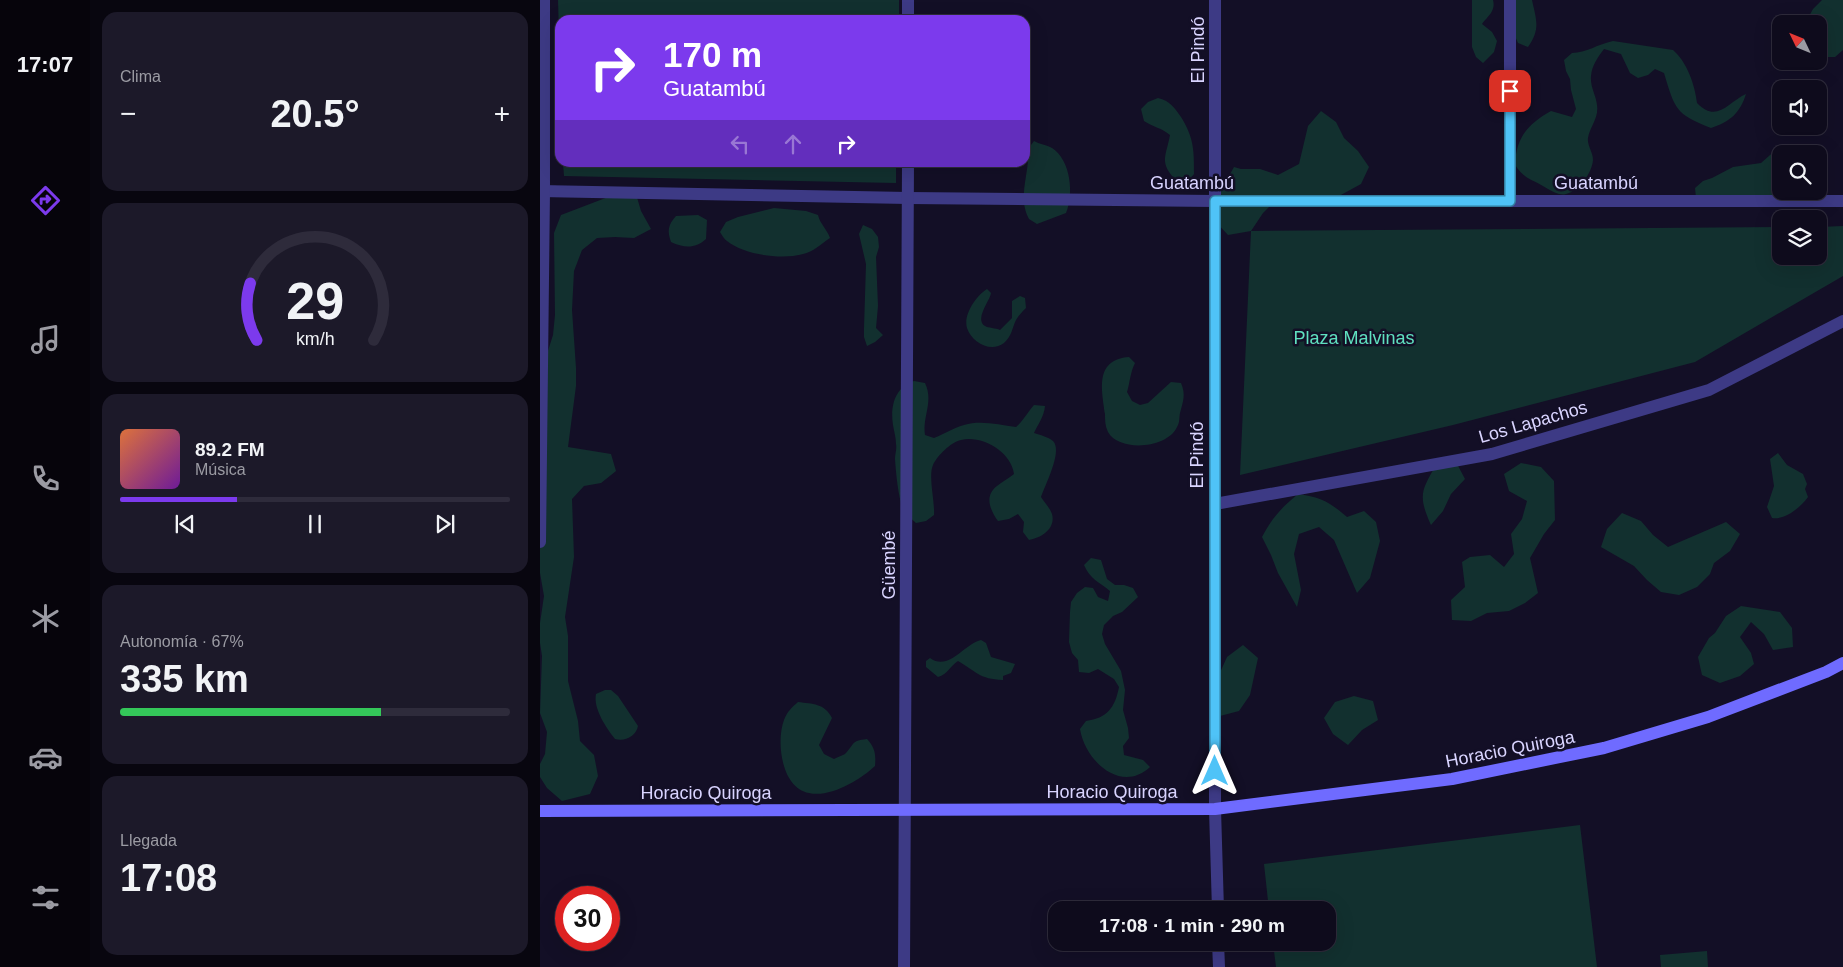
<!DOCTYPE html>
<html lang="es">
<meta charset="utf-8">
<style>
body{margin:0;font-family:Arial,sans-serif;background:#1c1929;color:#f1f3f6;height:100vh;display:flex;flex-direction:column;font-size:19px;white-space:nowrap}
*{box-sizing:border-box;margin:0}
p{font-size:16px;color:#9b9ba3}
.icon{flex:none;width:28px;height:28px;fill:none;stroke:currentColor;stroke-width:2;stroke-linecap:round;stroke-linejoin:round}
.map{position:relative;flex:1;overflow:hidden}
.side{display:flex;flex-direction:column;gap:12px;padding:12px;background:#08060f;width:450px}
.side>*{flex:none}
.banner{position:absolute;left:15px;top:15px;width:475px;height:152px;border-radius:15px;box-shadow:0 5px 20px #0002,0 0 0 1px #2e2b3b;background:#7c3aed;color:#fff;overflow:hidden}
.needle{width:32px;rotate:313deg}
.buttons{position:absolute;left:1232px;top:15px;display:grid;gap:10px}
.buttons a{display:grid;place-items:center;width:55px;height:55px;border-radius:10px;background:#0e0b1c;box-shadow:0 5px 20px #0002,0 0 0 1px #2e2b3b;font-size:25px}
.speed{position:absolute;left:15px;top:886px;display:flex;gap:10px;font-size:25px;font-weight:700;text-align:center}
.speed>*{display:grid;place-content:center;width:65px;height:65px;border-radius:50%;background:#0e0b1c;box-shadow:0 5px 20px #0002,0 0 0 1px #2e2b3b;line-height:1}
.speed .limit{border:8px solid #d22;background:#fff;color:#111}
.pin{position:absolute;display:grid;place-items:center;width:42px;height:42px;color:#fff;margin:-21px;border-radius:10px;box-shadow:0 2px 8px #0006}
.me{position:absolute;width:55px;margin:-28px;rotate:0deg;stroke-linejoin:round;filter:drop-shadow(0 0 4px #0008)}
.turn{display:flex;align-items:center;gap:18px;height:105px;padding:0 25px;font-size:22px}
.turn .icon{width:65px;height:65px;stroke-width:2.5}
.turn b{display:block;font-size:35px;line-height:42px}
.lanes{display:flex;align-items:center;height:48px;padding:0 25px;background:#0003;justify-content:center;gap:25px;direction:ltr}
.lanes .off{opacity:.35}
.big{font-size:38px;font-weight:800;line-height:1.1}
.side .widget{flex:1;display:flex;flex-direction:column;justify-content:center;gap:8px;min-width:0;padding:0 18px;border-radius:15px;background:#1c1929}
.side .dial{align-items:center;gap:0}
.dial svg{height:130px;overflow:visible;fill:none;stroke:#2e2b3b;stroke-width:7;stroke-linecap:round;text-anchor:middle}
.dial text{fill:#f1f3f6;stroke:none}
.song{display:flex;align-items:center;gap:15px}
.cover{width:60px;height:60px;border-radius:8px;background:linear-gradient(135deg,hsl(20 70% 55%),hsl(280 70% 35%))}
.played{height:5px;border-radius:2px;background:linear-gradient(90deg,#7c3aed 30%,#2e2b3b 30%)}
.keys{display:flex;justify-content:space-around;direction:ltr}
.heat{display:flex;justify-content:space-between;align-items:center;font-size:28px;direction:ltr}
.charge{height:8px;border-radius:4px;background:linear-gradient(90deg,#34c759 67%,#2e2b3b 0)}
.trip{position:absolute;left:508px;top:901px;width:288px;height:50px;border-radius:15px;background:#0e0b1c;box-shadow:0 5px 20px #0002,0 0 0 1px #2e2b3b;font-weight:800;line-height:50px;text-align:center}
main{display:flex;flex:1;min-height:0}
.menu{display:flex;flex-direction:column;width:90px;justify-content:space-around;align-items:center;background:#06040b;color:#9b9ba3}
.menu .icon{width:35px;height:35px}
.menu .active{color:#7c3aed}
.menu b{font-size:22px;color:#f1f3f6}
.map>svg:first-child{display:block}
</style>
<main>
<nav class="menu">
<b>17:07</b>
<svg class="icon active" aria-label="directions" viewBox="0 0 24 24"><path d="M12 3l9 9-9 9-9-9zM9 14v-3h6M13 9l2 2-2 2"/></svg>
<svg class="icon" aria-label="music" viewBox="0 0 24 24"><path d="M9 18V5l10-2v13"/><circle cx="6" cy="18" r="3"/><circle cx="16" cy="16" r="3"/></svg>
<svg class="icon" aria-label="phone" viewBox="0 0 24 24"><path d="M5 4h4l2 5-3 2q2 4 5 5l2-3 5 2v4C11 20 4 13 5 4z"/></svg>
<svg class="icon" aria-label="climate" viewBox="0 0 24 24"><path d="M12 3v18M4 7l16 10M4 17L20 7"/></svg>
<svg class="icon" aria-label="car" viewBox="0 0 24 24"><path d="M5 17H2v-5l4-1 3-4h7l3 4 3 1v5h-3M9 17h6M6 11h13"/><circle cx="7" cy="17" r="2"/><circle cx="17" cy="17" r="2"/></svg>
<svg class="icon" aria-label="filters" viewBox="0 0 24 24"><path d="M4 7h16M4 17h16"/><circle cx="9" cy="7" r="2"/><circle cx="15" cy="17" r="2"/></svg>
</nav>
<section class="side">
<div class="widget"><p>Clima</p>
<div class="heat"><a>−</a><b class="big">20.5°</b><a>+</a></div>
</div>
<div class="widget dial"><svg viewBox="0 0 100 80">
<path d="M14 69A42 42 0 1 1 86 69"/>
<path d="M14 69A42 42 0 0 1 10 34" stroke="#7c3aed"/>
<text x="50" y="56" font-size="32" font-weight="700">29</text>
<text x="50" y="72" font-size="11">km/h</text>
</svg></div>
<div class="widget">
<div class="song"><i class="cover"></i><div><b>89.2 FM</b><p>Música</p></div></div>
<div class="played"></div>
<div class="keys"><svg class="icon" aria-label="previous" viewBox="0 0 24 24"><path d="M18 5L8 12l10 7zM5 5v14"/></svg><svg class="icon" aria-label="pause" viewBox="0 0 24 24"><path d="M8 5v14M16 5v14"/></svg><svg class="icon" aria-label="next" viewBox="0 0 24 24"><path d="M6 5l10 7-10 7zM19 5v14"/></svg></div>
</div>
<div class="widget"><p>Autonomía · 67%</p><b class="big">335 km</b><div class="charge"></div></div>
<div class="widget"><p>Llegada</p><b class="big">17:08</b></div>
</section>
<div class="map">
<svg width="1303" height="967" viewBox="0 0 1303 967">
<rect width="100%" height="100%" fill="#130f26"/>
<!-- green -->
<g fill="#12302f">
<polygon points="18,0 359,0 359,20 20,20 20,66"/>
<path d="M932,0H953C956,11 948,16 942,24L952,32L957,41L954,52L943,63L936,57L932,47Z"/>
<path d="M974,0H992C996,19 1001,29 988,47L978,43L974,34Z"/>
<polygon points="1282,0 1303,0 1303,50 1295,57 1279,57 1279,24 1265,24 1273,9"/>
<path d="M1073,41L1133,50C1147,62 1155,85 1157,103C1177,124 1188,102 1206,94C1200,113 1190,122 1171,128C1135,114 1135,109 1124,73L1115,69L1108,75L1098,78L1090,73L1081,54L1064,49C1058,57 1052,65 1051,76C1050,87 1056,95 1057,105C1059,118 1050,126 1048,138C1047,146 1053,152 1053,160C1052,173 1039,191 1026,194C1020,196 1014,192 1008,189C993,179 986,181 975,165C976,137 988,124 1011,111L1032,117L1036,109L1031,90L1030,79L1026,71L1024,60L1032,53C1046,53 1058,44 1073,41Z"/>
<path d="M618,98C630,101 634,107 641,117C654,138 654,150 654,174L648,181L638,182C618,163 626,157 630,135C622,128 613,127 604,121L601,109L608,102Z"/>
<polygon points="781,111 796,122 804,138 818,151 829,167 821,184 788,202 736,200 723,213 711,231 1241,227 1241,256 1279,256 1279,227 1303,226 1303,276 1155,362 913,425 700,475 711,231 688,235 675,221 675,201 694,167 701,169 720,169 738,175 759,164 768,126"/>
<path d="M494,141C499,144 507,145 512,148C531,160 534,195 526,213L497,224L489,219C477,196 490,174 488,149Z"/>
<polygon points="1248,144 1259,154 1241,154 1241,191 1249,191 1238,197 1156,198 1155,188 1163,181 1172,178 1193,167 1221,163 1238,148"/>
<polygon points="23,163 356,163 356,183 24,176"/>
<polygon points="76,194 96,194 101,211 111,229 94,238 75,237 57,238 42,250 34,271 32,310 36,368 36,386 28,447 71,454 76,471 61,483 44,486 32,499 34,557 25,617 28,636 28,681 38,721 40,741 54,755 58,776 50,794 22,801 7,788 0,777 0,764 5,754 7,732 0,713 2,656 0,643 0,623 4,596 0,573 0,509 7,354 13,335 15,315 14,233 21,215"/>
<path d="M234,208L266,211L278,215C280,224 287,229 290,238C281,244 273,252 263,254C242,260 204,255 187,241C184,239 182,235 180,232L186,222L198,217Z"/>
<path d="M158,215L167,220L166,239C155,249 144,248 131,242C127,231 128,225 136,216Z"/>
<polygon points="323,225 332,229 338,237 339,247 336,257 338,306 336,328 343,335 335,342 327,346 324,337 324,328 326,264 319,234"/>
<path d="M447,289L451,293C450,301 434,319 445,326C448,328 456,328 460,330L472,318V301L480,296L485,298L486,308C482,312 479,315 476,320C472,328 472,336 464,343C451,353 432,343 427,328C423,315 436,296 447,289Z"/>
<path d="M589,357L595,363C590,373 590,382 587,392L592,401L600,405L608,403L631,382L641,383C646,395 643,401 640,413C639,418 640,422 637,427C627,449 579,452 568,432C565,426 565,420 565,414C562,390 554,360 589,357Z"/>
<path d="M374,381L385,383C394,402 382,417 385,435L394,438C404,434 413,428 424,425C441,420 459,425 476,427C483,421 487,413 494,405L505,406C504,417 498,424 494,433C500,435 508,437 513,441C523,451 505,485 501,497C504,502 510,508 512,514C516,529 501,538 489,540L483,532L484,522L478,514L469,519L458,521C450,510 444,496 457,486C463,481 468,479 474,474C471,452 443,435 421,440C411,442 397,456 393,465C388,476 395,501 394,515L386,521L376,523C372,519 366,515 363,509C358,496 356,473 355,459C355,454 357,449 356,444C356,438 354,431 353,425C350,406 355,387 374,381Z"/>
<path d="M1238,453L1247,465L1263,474L1267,484L1265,489L1268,497C1260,508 1245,520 1232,518L1227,507L1234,486L1230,459Z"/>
<path d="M916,462L925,479L911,494L903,511L891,525C878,496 881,491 896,465Z"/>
<polygon points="981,463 1001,467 1014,481 1015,520 1004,534 990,558 998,593 985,603 969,611 947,613 931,621 912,620 911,600 925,587 922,562 930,557 950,555 964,567 974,554 971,534 982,519 987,501 969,491 964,474"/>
<path d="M758,494C780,497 790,502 807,517L824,511L836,522L840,541L830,578L817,593L794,540L779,527L759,534L754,554L761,590L757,607L738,573L731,555L722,537C732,518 741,508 758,494Z"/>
<polygon points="1082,513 1101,521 1113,535 1128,547 1186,522 1200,534 1190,551 1174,563 1170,574 1157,587 1139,595 1121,592 1107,580 1094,566 1061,547 1067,529"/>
<path d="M551,558L561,560L567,579L575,585H584L593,588L598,597L582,612L573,616L564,625L562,634L565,644L581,671L585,690L583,710L588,728L589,738L583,746L584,755L603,760L610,767C581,794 545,761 540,729L546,721C567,718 575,708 579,687L574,679L558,669L549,673L539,672L538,660L532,653L529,642L530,612L531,602L537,593L545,587L553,588L558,597L568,601L570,591C559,582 550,579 544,565Z"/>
<polygon points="1201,606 1240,612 1252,628 1253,647 1233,650 1224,634 1211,622 1200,637 1211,653 1214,664 1200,676 1180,683 1162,675 1158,657 1169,638 1175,633 1186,616"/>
<path d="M441,640L446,643L451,657L475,664L471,673L463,676V680C439,679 437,672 418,661C410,666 408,674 398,677L386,667V661L390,658C409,672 425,643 441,640Z"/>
<polygon points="703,645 718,658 710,695 699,711 680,716 678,677 687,657"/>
<path d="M65,690H71L78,696L98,726C96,736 85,742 75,739C66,728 53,708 56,694Z"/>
<polygon points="814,696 833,701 838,720 822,730 808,745 793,734 784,718 795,702"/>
<path d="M258,702C273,704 284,703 292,718L279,745L284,754L294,759C297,757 302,756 305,754C315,744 310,741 327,739C335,748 336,754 335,766C320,780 290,798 269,793C241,788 236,741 244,720C247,712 252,707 258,702Z"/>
<polygon points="1040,825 1057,967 736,967 733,943 786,942 786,910 729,910 724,864"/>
<polygon points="1167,951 1168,967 1121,967 1120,955"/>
</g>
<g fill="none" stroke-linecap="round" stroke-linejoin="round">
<!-- street -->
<g stroke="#3d3a85" stroke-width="12">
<polyline points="368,0 368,20"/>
<polyline points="675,0 675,809 678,910"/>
<polyline points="970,0 970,201"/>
<polyline points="0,191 368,198 675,201 1303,201"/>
<polyline points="675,504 952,454 1169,390 1303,321"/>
<polyline points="0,542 4,191 4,0"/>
<polyline points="678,942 679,967"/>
<polyline points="364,967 368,162"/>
</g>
<!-- secondary -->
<polyline stroke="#6f6bff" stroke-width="12" points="0,811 675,809 912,779 1064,748 1168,717 1286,672 1303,663"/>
</g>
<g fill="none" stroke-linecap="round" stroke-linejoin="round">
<defs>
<polyline id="route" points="675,771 675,201 970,201 970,91"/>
</defs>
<!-- route casing -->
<use href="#route" stroke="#337fa1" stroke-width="12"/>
<!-- route -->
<use href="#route" stroke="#4fc3f7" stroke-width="9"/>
</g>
<g text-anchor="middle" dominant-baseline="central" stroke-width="5" stroke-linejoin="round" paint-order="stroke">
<!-- street labels -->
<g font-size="18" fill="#d9d4ff" stroke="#130f26">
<text transform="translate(658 50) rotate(-90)">El Pindó</text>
<text x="652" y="183">Guatambú</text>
<text x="1056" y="183">Guatambú</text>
<text transform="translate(993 422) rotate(-16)">Los Lapachos</text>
<text transform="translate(657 455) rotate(-90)">El Pindó</text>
<text transform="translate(349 565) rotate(-90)">Güembé</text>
<text transform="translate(970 749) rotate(-11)">Horacio Quiroga</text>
<text x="572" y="792">Horacio Quiroga</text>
<text x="166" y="793">Horacio Quiroga</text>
</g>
<!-- park labels -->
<g font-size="18" fill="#5fe0c0" stroke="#130f26">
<text x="814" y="338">Plaza Malvinas</text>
</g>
</g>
</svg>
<div class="buttons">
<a><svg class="needle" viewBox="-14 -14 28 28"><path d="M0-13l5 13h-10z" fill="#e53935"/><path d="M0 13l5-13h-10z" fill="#9b9ba3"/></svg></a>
<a><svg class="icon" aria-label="sound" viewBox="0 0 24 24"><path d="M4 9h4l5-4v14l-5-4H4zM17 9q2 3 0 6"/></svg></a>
<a><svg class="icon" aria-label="search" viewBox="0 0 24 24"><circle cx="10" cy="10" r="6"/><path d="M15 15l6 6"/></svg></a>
<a><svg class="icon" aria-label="layers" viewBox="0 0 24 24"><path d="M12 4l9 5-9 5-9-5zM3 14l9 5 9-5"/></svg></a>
</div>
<div class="speed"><div class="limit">30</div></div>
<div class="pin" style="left:970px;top:91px;background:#d93025"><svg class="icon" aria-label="arrive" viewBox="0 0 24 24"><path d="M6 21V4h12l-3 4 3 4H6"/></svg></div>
<svg class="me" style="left:675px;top:771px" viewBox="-20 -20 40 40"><path d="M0-17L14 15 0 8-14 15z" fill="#4fc3f7" stroke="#fff" stroke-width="4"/></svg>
<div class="trip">17:08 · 1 min · 290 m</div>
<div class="banner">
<div class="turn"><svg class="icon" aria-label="right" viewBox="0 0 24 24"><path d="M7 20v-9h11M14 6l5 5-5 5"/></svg><div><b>170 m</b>Guatambú</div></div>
<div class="lanes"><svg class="icon off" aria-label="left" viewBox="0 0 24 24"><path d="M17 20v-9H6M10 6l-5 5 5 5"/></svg><svg class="icon off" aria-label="ahead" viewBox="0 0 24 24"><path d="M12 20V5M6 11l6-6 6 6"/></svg><svg class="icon" aria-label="right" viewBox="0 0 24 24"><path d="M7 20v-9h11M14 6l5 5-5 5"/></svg></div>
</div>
</div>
</main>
